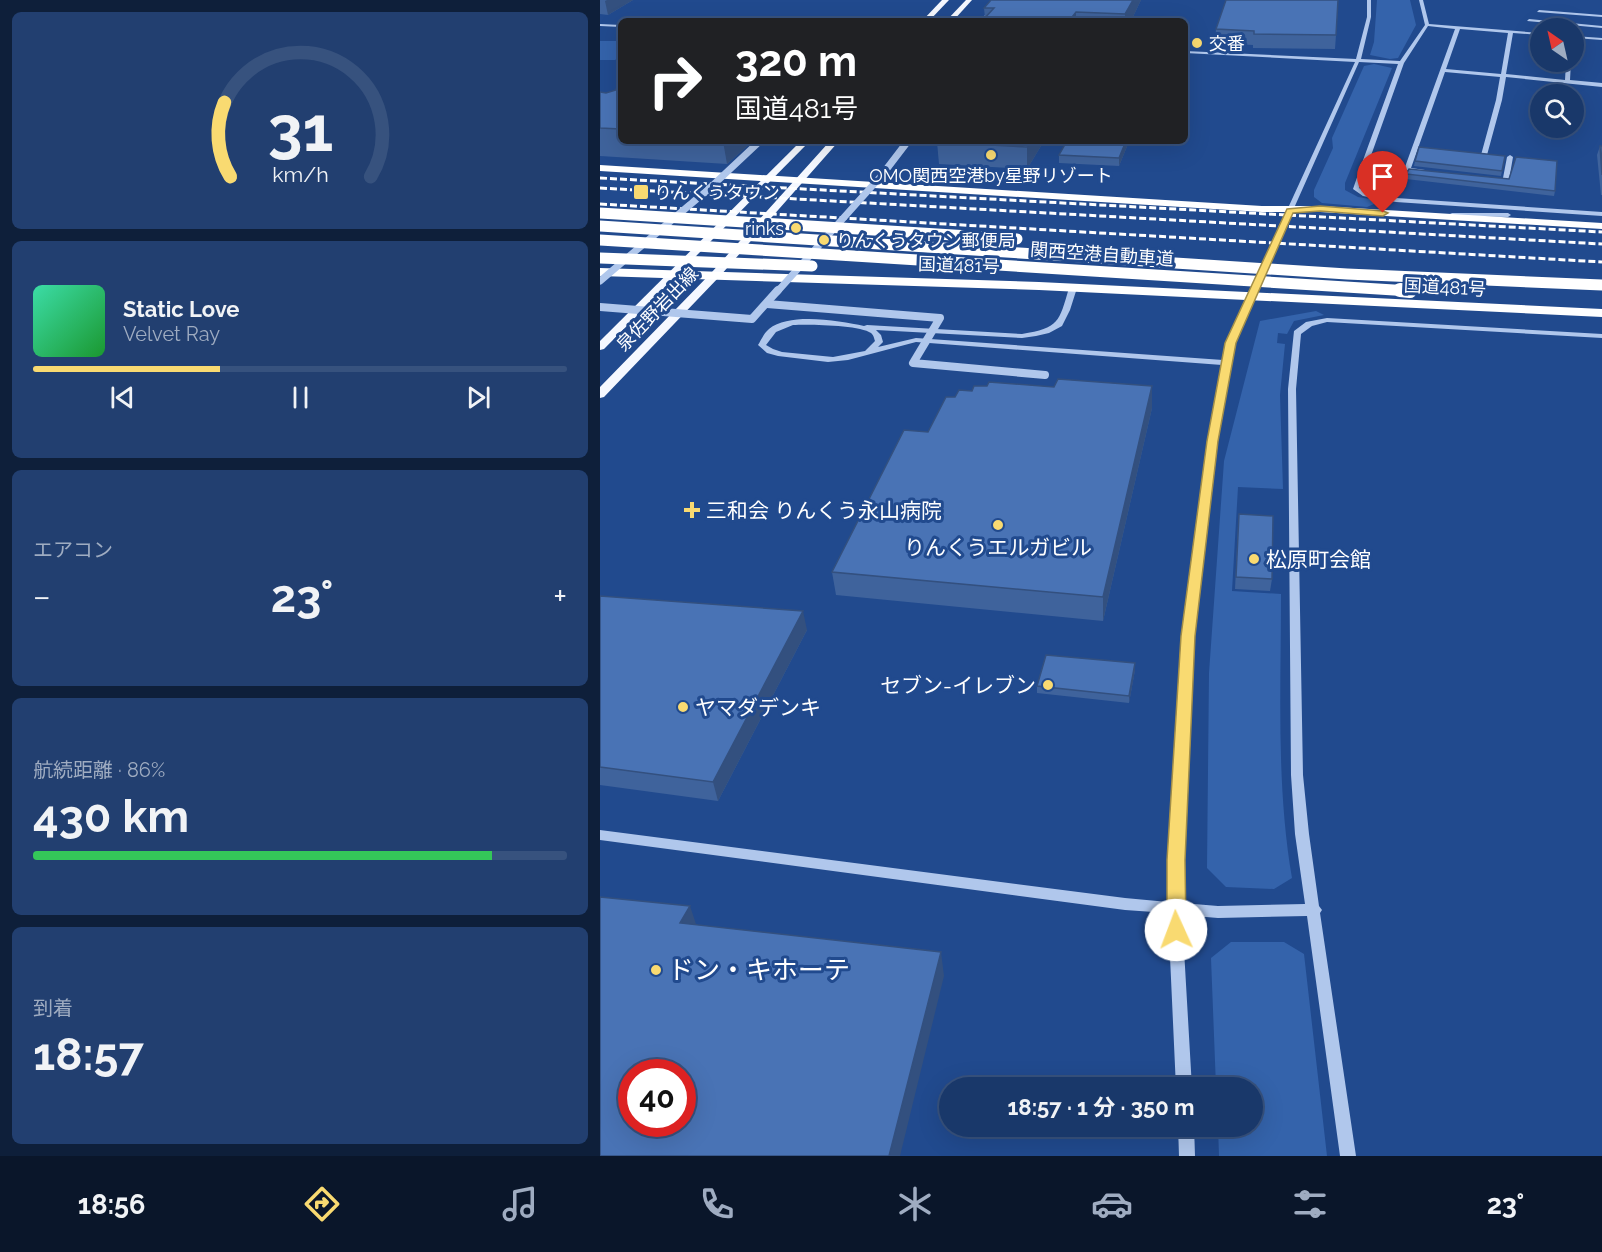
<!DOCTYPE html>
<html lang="ja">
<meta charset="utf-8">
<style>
body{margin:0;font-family:Raleway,"Noto Sans JP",sans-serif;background:#223f70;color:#f1f3f6;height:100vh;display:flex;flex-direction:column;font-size:22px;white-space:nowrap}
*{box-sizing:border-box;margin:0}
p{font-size:20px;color:#9facc1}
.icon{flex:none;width:33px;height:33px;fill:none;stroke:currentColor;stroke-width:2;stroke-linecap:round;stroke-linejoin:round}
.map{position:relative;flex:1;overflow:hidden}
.sheet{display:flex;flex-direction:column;gap:12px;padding:12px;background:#0e1f3a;width:600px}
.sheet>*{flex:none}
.guide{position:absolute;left:18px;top:18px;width:570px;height:126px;border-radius:9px;box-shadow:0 6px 24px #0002,0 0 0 2px #37527e;background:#202124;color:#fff;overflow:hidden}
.needle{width:39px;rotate:326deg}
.controls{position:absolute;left:930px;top:18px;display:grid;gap:12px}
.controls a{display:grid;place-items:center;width:54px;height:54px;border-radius:50%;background:#19386a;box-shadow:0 6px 24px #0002,0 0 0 2px #37527e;font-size:30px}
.speed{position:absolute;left:18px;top:1059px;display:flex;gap:12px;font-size:30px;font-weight:700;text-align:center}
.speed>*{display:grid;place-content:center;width:78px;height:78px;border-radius:50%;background:#19386a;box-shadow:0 6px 24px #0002,0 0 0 2px #37527e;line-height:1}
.speed .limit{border:9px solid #d22;background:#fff;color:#111}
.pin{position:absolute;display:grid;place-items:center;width:51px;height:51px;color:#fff;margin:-62px -26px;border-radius:50% 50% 50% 0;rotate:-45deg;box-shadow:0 0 6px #0007}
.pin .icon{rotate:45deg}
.me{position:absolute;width:66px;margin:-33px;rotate:358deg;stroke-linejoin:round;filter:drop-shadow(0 0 4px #0008)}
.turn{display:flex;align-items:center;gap:21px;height:126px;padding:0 18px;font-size:27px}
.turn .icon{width:78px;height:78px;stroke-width:2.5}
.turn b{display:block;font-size:42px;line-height:51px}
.big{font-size:45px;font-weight:700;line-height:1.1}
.sheet .tile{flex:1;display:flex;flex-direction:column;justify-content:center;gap:9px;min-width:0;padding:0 21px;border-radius:9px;background:#223f70}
.sheet .dial{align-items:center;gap:0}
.dial svg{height:156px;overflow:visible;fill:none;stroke:#37527e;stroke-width:7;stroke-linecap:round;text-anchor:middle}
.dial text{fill:#f1f3f6;stroke:none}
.song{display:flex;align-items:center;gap:18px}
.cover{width:72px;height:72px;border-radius:9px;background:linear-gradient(135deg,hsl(160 70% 55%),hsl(130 70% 35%))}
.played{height:6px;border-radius:3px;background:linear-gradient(90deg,#f9da71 35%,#37527e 35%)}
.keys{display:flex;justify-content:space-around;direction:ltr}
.heat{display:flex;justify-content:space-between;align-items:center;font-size:33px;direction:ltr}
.charge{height:9px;border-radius:4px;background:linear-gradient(90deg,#34c759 86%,#37527e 0)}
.trip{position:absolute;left:339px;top:1077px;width:324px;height:60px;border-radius:30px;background:#19386a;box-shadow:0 6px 24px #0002,0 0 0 2px #37527e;font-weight:700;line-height:60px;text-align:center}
.tabs{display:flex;height:96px;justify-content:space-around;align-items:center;background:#0a162a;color:#9facc1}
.tabs .icon{width:42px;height:42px}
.tabs .current{color:#f9da71}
.tabs b{font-size:27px;color:#f1f3f6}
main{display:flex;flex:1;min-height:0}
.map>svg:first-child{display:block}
</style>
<main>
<section class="sheet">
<div class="tile dial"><svg viewBox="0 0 100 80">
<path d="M14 69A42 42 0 1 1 86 69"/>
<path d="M14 69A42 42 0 0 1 11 31" stroke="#f9da71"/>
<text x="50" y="56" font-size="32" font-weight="700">31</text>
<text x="50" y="72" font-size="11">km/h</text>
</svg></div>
<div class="tile">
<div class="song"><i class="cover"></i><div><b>Static Love</b><p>Velvet Ray</p></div></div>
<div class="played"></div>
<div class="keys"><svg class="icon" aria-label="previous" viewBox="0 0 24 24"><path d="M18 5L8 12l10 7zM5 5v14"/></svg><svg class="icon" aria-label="pause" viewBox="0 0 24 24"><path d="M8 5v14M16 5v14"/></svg><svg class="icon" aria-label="next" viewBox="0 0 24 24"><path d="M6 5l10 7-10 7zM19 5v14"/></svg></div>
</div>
<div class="tile"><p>エアコン</p>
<div class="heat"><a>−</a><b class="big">23°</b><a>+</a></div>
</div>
<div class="tile"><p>航続距離 · 86%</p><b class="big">430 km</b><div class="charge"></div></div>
<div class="tile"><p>到着</p><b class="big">18:57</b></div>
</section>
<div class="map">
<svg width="1002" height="1156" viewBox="0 0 1002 1156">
<rect width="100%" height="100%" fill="#214a8e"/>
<!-- green -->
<g fill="#3463ab">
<polygon points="777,0 810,0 816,25 798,58 790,59 770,55 774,42"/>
<polygon points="0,41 21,41 21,56 15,60 0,60"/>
<polygon points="774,64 792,68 745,183 745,190 758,197 781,201 767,207 722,203 714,197 714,190 733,148 732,138 764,66"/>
<path d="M716,311L724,315L694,321L687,334L678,333L677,343L685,344L680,395L683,489L638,487L632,591L681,594C681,689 676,785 692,878L674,889L626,887L607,868L609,673L624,461L660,321Z"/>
<polygon points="631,942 684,942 704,954 727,1156 619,1156 618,1127 652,1126 652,1088 616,1087 611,958"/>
</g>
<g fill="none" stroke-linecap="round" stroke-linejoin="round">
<!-- minor -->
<g fill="#b0c7ec" fill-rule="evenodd">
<polygon points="398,0 402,0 384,21 380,21"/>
<path d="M767,0H771V17L761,59L800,61L825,25L819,0H823L829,24L940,33V35L913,33L906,74L965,80L966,62H971L970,80L1002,83V87L906,77L902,100L887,155L884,157L881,155L896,100L900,77L845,72L811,168L825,170V172L767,167L759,188L767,193L796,198L1002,212V216L796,202L763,196L753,189L761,166L760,165L762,163L798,64L759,62L634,343L617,441L594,636L582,903L618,906L705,904L695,834L691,775L688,389L694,331L706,322L727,318L1002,334V338L727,322L712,326L701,334L696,389L703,775L709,834L719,906L722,910L720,913L756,1156H740L707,916L618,918L582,915L592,1088H576L568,913L525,910L0,840V830L525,898L568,902L582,636L607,441L622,365L316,342L248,360L228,362L178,356L167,353L158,345C161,340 164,333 169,329C190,312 240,321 264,326L267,325L422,334C459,328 459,322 469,288L473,286L477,288L470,310L462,326L449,333L436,336L422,338L276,330L281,335L283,342L278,347L316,338L623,360L626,343L755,62L585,53V51L756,59L767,17ZM828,26L855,29L805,167L768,164L804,63ZM860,29L908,33L901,74L846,69ZM193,325C208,324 260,325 271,333C274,336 274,338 275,341L265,351L233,357L182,352L173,349L166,345L176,332Z"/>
<polygon points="939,10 1002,15 1002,17 937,12"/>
<polygon points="929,19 1002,26 1002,28 927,21"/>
<polygon points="0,24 21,25 21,27 0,26"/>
<polygon points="974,36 1002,38 1002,40 974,38"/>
<polygon points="910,155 913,157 909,180 906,182 893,180 893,178 903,178 907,157"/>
<polygon points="852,213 908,213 911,215 908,217 850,216 850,214"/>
<polygon points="578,1126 594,1126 595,1156 579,1156"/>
</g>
<!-- major -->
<g fill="#f5f8ff" fill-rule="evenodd">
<polygon points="342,0 349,0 329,21 322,21"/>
<polygon points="366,0 372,0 353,21 346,21"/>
<polygon points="201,141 210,141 4,349 0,350 0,341"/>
<polygon points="230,141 239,141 120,276 4,397 0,398 0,387 112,272"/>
</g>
<!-- highway -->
<g fill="#fff" fill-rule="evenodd">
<polygon points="0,165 662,206 720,206 1002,223 1002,229 720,212 662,212 0,171"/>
<polygon points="0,268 439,282 1002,309 1002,317 439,290 0,276"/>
</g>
<!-- rail -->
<g stroke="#fff" stroke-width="3" stroke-dasharray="7 3" stroke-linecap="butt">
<polyline points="0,178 1002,232"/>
<polyline points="0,188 1002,244"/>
<polyline points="0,204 1002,262"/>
</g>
<!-- minor-bridge-far1 -->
<g stroke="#b0c7ec" stroke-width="7">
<polyline points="0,281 112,186 160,141"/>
<polyline points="177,292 282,175 308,141"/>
</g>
<!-- minor-bridge -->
<g stroke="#b0c7ec" stroke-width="8">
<polyline points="167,304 340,318 313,363 445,375"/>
<polyline points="0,307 152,319 178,290"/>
</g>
<!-- highway-bridge-far1 -->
<g stroke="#fff" stroke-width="11">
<polyline points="0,213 417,239"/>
<polyline points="0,226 747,274 1002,285"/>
<polyline points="0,240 810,291"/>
<polyline points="0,258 212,266"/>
</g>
<!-- highway-bridge -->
<polyline stroke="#fff" stroke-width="14" points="800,290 810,291"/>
</g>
<!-- wall -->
<g fill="#3f639c">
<polygon points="0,0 33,0 8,15 0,14"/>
<polygon points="541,0 531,21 382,21 385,18 384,8"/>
<polygon points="616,29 736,35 735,49 653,48 653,45 615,43"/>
<polygon points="21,84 21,141 153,141 127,164 0,156 0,92 6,93 16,90"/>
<polygon points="467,141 528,141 528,144 519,166 459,163 459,155"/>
<polygon points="337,142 441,146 427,169 339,164"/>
<polygon points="1000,146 1002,146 1002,195 1001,195 997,155"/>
<polygon points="905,156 901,176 814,166 815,161"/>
<polygon points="806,174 955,191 954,196 806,179"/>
<polygon points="552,408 503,621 236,595 232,572"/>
<polygon points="638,526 672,579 670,591 635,589"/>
<polygon points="0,596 207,630 118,801 0,785"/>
<polygon points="535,663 535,670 529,703 437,693 437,686"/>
</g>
<!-- shaded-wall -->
<g fill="#33507f">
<polygon points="7,0 33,0 8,15 5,1"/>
<polygon points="533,0 541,0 531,21 525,21 525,14"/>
<polygon points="476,12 476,21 469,21"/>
<polygon points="123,141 153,141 127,164"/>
<polygon points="430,141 441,141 441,146 427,169 427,147"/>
<polygon points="526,141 528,141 528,144 519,166 519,158"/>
<polygon points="552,386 552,408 503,621 503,597"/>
<polygon points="203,611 207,630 118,801 113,782"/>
<polygon points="535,663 535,670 529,703 529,696"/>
<polygon points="90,906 98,930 80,923"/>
<polygon points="341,952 344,976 300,1156 289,1156"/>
</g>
<!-- building -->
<g fill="#4973b5" stroke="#33507f" stroke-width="1.5" fill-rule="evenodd">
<polygon points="391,0 533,0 525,14 476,12 469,21 382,21 394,8 384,8"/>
<polygon points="626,0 738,0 736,35 654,34 654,31 616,29"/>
<polygon points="21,84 21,129 0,128 0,92 6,93 16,90 17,86"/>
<polygon points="338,141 430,141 427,147 337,142"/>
<polygon points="467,141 526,141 519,158 459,155"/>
<polygon points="1000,146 1002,146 1002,175"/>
<polygon points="819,147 905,156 902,171 815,161"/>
<polygon points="916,157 957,161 955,191 806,174 809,169 909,179"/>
<polygon points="458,379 552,386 503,597 232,572 304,430 328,432 346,397 355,397 359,390 372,391 374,386 387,386 389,382 454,387"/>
<polygon points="639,514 673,516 672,579 636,577"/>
<polygon points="0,596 203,611 113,782 0,767"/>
<polygon points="446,655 535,663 529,696 437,686"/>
<path d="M0,897L90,906L80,923L341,952L289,1156H0ZM32,1072H82V1124H32Z"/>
</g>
<!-- route -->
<polygon fill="#f9da71" stroke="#a28e49" stroke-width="1.5" points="720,206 783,211 788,213 783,216 720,211 693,213 636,343 618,441 595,636 585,860 586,930 583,935 576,938 570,935 567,930 567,860 581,636 607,441 625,343 687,209"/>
<!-- markers -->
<g fill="#f9da71" stroke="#214a8e" stroke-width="2">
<circle cx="597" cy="43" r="6"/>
<circle cx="391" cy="155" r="6"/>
<rect x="33" y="184" width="16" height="16" rx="3"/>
<circle cx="196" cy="228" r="6"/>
<circle cx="224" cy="240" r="6"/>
<path d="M89 501h6v6h6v6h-6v6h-6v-6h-6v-6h6z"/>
<circle cx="398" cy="525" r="6"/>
<circle cx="654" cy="559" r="6"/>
<circle cx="448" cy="685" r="6"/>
<circle cx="83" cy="707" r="6"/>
<circle cx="56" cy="970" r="6"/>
</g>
<g text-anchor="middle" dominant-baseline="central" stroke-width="6" stroke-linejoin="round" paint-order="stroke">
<!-- far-poi labels -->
<g font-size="18" fill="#fff" stroke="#214a8e" text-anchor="start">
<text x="609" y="43">交番</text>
<text x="391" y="175" text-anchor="middle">OMO関西空港by星野リゾート</text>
<text x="54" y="192">りんくうタウン</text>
<text x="184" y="228" text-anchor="end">rinks</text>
<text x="236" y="240">りんくうタウン郵便局</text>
</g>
<!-- far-street labels -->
<g font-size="18" fill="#fff" stroke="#214a8e">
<text transform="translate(502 254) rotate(4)">関西空港自動車道</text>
<text transform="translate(359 265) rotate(2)">国道481号</text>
<text transform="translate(845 287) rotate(3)">国道481号</text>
<text transform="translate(57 309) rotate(-46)">泉佐野岩出線</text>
</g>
<!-- poi labels -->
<g font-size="21" fill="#fff" stroke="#214a8e" text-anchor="start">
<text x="106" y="510">三和会 りんくう永山病院</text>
<text x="398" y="547" text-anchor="middle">りんくうエルガビル</text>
<text x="666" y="559">松原町会館</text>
<text x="436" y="685" text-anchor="end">セブン-イレブン</text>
<text x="95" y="707">ヤマダデンキ</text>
</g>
<!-- near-poi labels -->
<g font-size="26" fill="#fff" stroke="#214a8e" text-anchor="start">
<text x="68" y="970">ドン・キホーテ</text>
</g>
</g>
</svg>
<div class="controls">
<a><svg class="needle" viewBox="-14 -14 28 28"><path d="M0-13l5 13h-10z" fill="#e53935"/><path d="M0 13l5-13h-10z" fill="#9facc1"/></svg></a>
<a><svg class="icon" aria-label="search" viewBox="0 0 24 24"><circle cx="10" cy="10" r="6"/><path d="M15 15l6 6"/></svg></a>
</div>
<div class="speed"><div class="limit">40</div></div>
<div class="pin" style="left:783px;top:213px;background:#d93025"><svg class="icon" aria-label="arrive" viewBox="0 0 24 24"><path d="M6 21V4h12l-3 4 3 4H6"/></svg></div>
<svg class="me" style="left:576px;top:930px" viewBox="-20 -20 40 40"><circle r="19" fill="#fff"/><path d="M0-13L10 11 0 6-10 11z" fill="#f9da71"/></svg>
<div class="trip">18:57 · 1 分 · 350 m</div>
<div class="guide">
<div class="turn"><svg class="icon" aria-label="right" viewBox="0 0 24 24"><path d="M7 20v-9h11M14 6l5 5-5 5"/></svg><div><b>320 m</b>国道481号</div></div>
</div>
</div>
</main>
<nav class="tabs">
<b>18:56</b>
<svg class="icon current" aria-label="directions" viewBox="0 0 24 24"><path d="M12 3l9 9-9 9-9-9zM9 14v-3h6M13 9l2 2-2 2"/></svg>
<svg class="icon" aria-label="music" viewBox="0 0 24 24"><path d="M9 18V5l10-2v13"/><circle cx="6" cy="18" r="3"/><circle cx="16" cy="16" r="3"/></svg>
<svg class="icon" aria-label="phone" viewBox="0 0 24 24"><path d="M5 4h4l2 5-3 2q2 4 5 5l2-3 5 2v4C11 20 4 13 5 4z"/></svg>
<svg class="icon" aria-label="climate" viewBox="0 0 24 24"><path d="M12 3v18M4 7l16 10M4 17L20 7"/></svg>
<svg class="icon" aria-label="car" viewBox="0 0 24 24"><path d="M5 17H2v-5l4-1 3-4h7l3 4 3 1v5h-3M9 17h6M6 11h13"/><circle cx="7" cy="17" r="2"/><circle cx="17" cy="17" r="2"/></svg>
<svg class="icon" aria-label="filters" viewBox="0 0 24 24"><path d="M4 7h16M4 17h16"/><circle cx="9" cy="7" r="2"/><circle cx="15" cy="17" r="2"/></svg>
<b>23°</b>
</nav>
